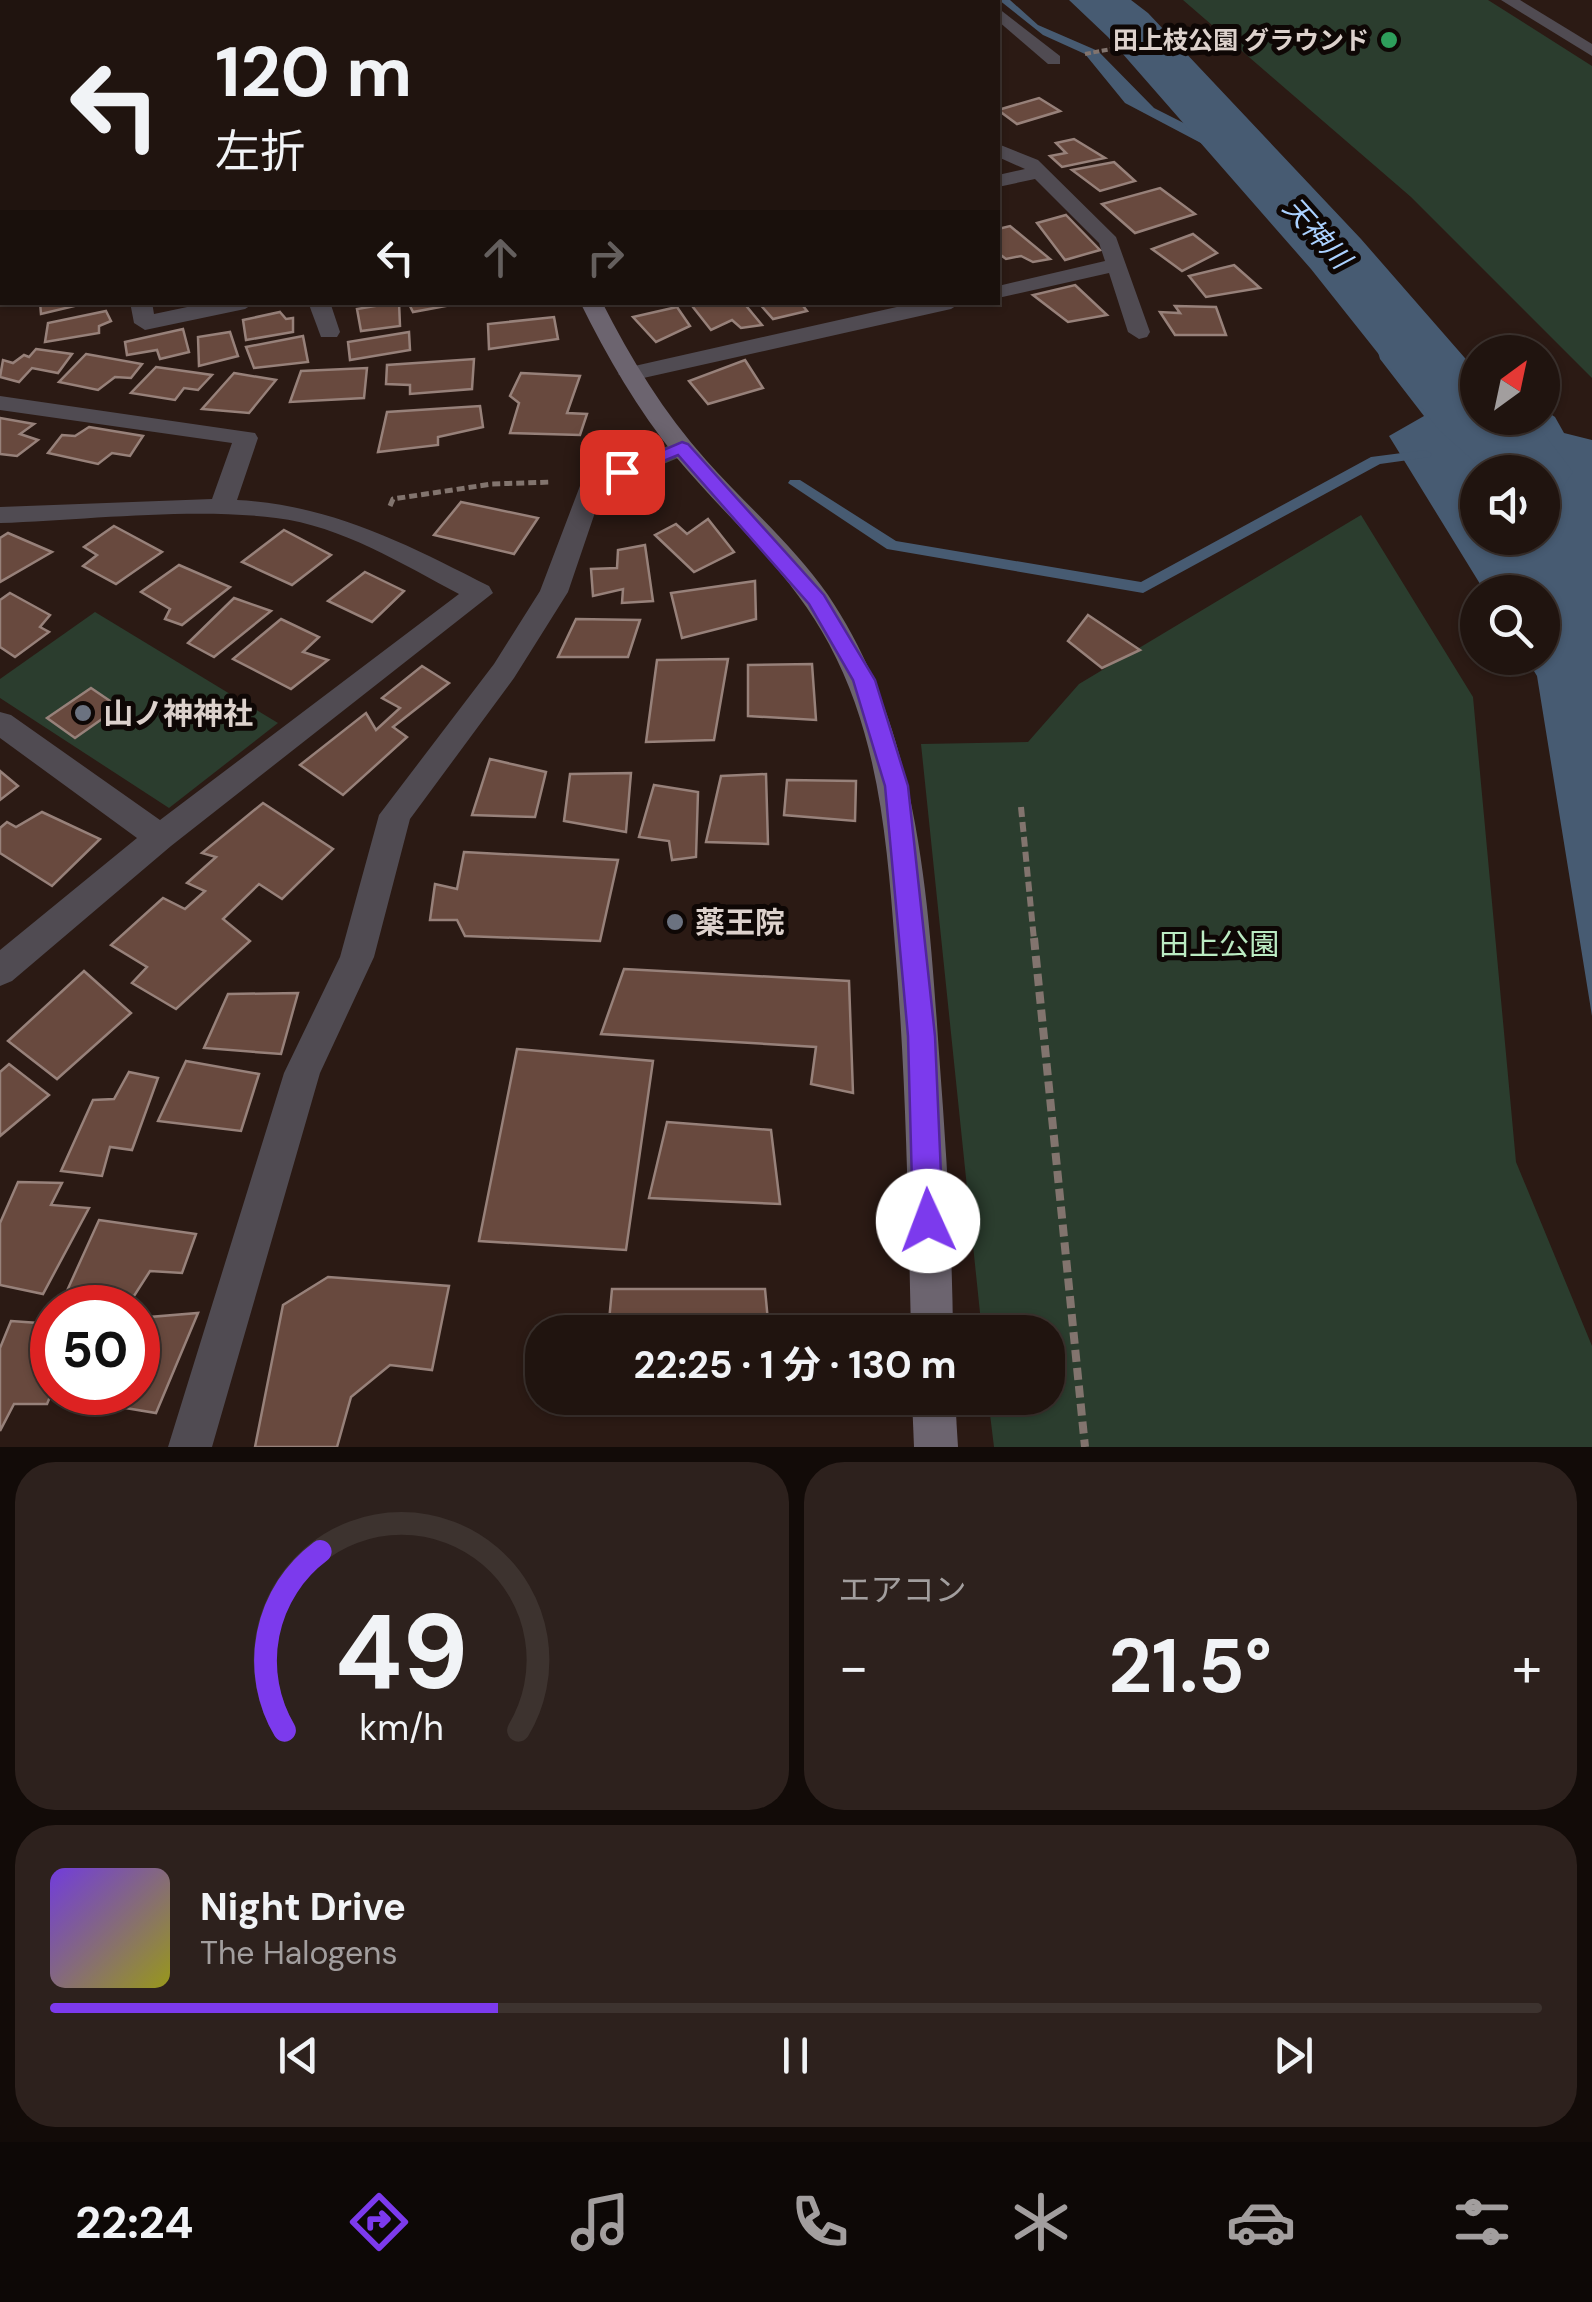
<!DOCTYPE html>
<html lang="ja">
<meta charset="utf-8">
<style>
body{margin:0;font-family:"DM Sans","Noto Sans JP",sans-serif;background:#2d211d;color:#f1f3f6;height:100vh;display:flex;flex-direction:column;font-size:38px;white-space:nowrap}
*{box-sizing:border-box;margin:0}
p{font-size:32px;color:#a29e9e}
.icon{flex:none;width:55px;height:55px;fill:none;stroke:currentColor;stroke-width:2;stroke-linecap:round;stroke-linejoin:round}
.map{position:relative;height:1447px;overflow:hidden}
.sheet{display:flex;flex-direction:column;gap:15px;padding:15px;background:#120b08;flex:1}
.sheet>*{flex:none}
.guide{position:absolute;left:0px;top:0px;width:1000px;height:305px;box-shadow:0 2px 8px #0004,0 0 0 2px #3d332f;background:#20140f;color:#f1f3f6;overflow:hidden}
.needle{width:65px;rotate:33deg}
.buttons{position:absolute;left:1460px;top:335px;display:grid;gap:20px}
.buttons a{display:grid;place-items:center;width:100px;height:100px;border-radius:50%;background:#20140f;box-shadow:0 2px 8px #0004,0 0 0 2px #3d332f;font-size:50px}
.speed{position:absolute;left:30px;top:1285px;display:flex;gap:20px;font-size:50px;font-weight:700;text-align:center}
.speed>*{display:grid;place-content:center;width:130px;height:130px;border-radius:50%;background:#20140f;box-shadow:0 2px 8px #0004,0 0 0 2px #3d332f;line-height:1}
.speed .limit{border:15px solid #d22;background:#fff;color:#111}
.pin{position:absolute;display:grid;place-items:center;width:85px;height:85px;color:#fff;margin:-42px;border-radius:20px;box-shadow:0 5px 15px #0006}
.me{position:absolute;width:110px;margin:-55px;rotate:358deg;stroke-linejoin:round;filter:drop-shadow(0 0 8px #0008)}
.turn{display:flex;align-items:center;gap:35px;height:210px;padding:0 50px;font-size:45px}
.turn .icon{width:130px;height:130px;stroke-width:2.5}
.turn b{display:block;font-size:70px;line-height:85px}
.lanes{display:flex;align-items:center;height:95px;padding:0 50px;background:#0003;justify-content:center;gap:50px;direction:ltr}
.lanes .off{opacity:.35}
.big{font-size:75px;font-weight:700;line-height:1.1}
.sheet .card{flex:1;display:flex;flex-direction:column;justify-content:center;gap:15px;min-width:0;padding:0 35px;border-radius:40px;background:#2d211d}
.sheet .dial{align-items:center;gap:0}
.dial svg{height:260px;overflow:visible;fill:none;stroke:#3d332f;stroke-width:7;stroke-linecap:round;text-anchor:middle}
.dial text{fill:#f1f3f6;stroke:none}
.song{display:flex;align-items:center;gap:30px}
.cover{width:120px;height:120px;border-radius:15px;background:linear-gradient(135deg,hsl(260 70% 55%),hsl(60 70% 35%))}
.played{height:10px;border-radius:5px;background:linear-gradient(90deg,#7c3aed 30%,#3d332f 30%)}
.keys{display:flex;justify-content:space-around;direction:ltr}
.heat{display:flex;justify-content:space-between;align-items:center;font-size:55px;direction:ltr}
.sheet .tiles{flex:1;display:grid;gap:15px;grid-template-columns:1fr 1fr}
.card:last-child{grid-column:span 2}
.trip{position:absolute;left:525px;top:1315px;width:540px;height:100px;border-radius:40px;background:#20140f;box-shadow:0 2px 8px #0004,0 0 0 2px #3d332f;font-weight:700;line-height:100px;text-align:center}
.tabs{display:flex;height:160px;justify-content:space-around;align-items:center;background:#0d0806;color:#a29e9e}
.tabs .icon{width:70px;height:70px}
.tabs .current{color:#7c3aed}
.tabs b{font-size:45px;color:#f1f3f6}
.map>svg:first-child{display:block}
</style>
<div class="map">
<svg width="1592" height="1447" viewBox="0 0 1592 1447">
<rect width="100%" height="100%" fill="#2b1a14"/>
<!-- green -->
<g fill="#2b3d2e">
<polygon points="0,0 322,0 2,2 0,105"/>
<polygon points="1183,0 1488,0 1592,66 1592,378 1411,197"/>
<polygon points="1361,515 1473,697 1516,1162 1592,1346 1592,1447 994,1447 988,1398 1048,1398 1048,1332 982,1332 921,744 1028,742 1079,684"/>
<polygon points="95,612 278,723 169,808 0,698 0,679"/>
</g>
<!-- water -->
<path fill="#475b72" fill-rule="evenodd" d="M999,0H1010L1038,25L1098,51L1154,108L1255,159L1297,192L1360,263L1409,295L1420,342L1477,381L1478,418H1542L1543,409L1555,417L1564,433L1592,440V1016L1537,676L1526,658H1542V592H1485L1389,436L1424,416L1380,359L1371,328L1366,291L1235,161L1125,103L1085,54L1043,35ZM1478,472H1542V538H1478Z"/>
<g fill="none" stroke-linecap="round" stroke-linejoin="round">
<!-- stream -->
<polygon fill="#475b72" fill-rule="evenodd" points="1425,450 1432,454 1430,457 1380,464 1143,593 887,549 788,483 790,480 800,480 896,541 1141,582 1371,457"/>
<!-- river -->
<polygon fill="#475b72" fill-rule="evenodd" points="1069,0 1131,0 1148,13 1361,239 1478,373 1478,418 1526,418 1539,427 1573,472 1560,491 1542,495 1542,472 1486,472 1439,430 1311,269 1108,37"/>
</g>
<!-- building -->
<g fill="#68493e" stroke="#97817a" stroke-width="2.5">
<polygon points="1039,98 1060,111 1017,124 998,110"/>
<polygon points="1074,139 1105,158 1062,167 1050,156 1066,153 1056,143"/>
<polygon points="1114,162 1135,181 1100,191 1072,170"/>
<polygon points="1160,188 1195,214 1135,233 1102,204"/>
<polygon points="1066,215 1100,250 1065,260 1037,223"/>
<polygon points="1010,226 1050,259 1033,262 1021,256 1006,259 998,253 998,229"/>
<polygon points="1193,234 1217,253 1182,271 1152,249"/>
<polygon points="1234,265 1260,288 1206,297 1189,276"/>
<polygon points="1075,285 1107,315 1068,322 1033,295"/>
<polygon points="40,302 91,302 41,314"/>
<polygon points="399,302 400,326 361,331 357,309"/>
<polygon points="408,302 467,302 413,312"/>
<polygon points="689,302 743,302 762,325 741,328 732,320 711,330"/>
<polygon points="758,302 800,302 807,311 773,319"/>
<polygon points="1175,306 1216,307 1226,335 1175,335 1160,312 1180,313"/>
<polygon points="677,307 690,326 656,342 633,317"/>
<polygon points="106,311 111,321 99,326 99,333 45,342 48,323"/>
<polygon points="280,312 286,319 293,318 293,332 246,340 243,320"/>
<polygon points="554,317 558,339 489,349 488,324"/>
<polygon points="183,329 189,352 160,359 157,350 127,355 125,342"/>
<polygon points="230,332 238,356 199,366 198,337"/>
<polygon points="409,332 410,350 350,360 348,342"/>
<polygon points="303,336 308,362 254,368 246,347"/>
<polygon points="36,349 72,354 58,373 32,368 19,382 0,377 3,360 13,363 24,355 29,357"/>
<polygon points="86,354 142,364 131,378 115,377 98,390 59,382"/>
<polygon points="474,359 472,389 410,394 410,385 386,384 387,365"/>
<polygon points="745,360 763,388 708,404 689,381"/>
<polygon points="156,367 212,375 198,390 184,388 175,400 131,393"/>
<polygon points="367,368 364,398 290,402 301,371"/>
<polygon points="234,373 276,380 249,413 202,409"/>
<polygon points="521,373 580,376 567,413 587,414 580,435 510,433 519,403 510,396"/>
<polygon points="480,406 483,427 438,437 438,445 378,452 387,412"/>
<polygon points="0,418 34,424 20,434 38,440 17,456 0,454"/>
<polygon points="89,427 143,436 130,456 112,453 98,464 48,453 62,435 75,436"/>
<polygon points="461,502 538,518 514,554 434,535"/>
<polygon points="708,519 734,552 694,572 655,535 676,524 687,534"/>
<polygon points="114,526 162,552 116,584 83,566 97,555 84,547"/>
<polygon points="284,530 331,555 292,585 242,562"/>
<polygon points="8,533 52,552 0,582 0,538"/>
<polygon points="645,545 653,601 622,603 623,589 593,596 591,569 617,568 618,550"/>
<polygon points="179,565 230,587 182,625 165,619 170,609 141,592"/>
<polygon points="365,572 404,591 372,622 328,601"/>
<polygon points="755,581 756,619 682,638 671,593"/>
<polygon points="10,593 50,615 40,627 49,632 15,657 0,647 0,600"/>
<polygon points="234,598 271,611 214,657 188,643"/>
<polygon points="1088,615 1140,650 1102,668 1068,641"/>
<polygon points="281,619 319,637 303,652 328,660 291,689 233,659"/>
<polygon points="576,619 640,620 628,657 558,657"/>
<polygon points="728,659 714,740 646,742 657,660"/>
<polygon points="812,664 816,720 748,716 748,665"/>
<polygon points="422,666 449,683 393,727 407,737 343,795 300,765 366,713 376,730 400,708 382,698"/>
<polygon points="91,688 119,707 75,738 47,718"/>
<polygon points="490,759 546,772 535,817 472,815"/>
<polygon points="0,771 18,786 0,800"/>
<polygon points="631,773 626,832 564,821 570,774"/>
<polygon points="766,774 768,844 706,842 721,776"/>
<polygon points="787,780 856,781 855,821 784,815"/>
<polygon points="654,785 698,792 696,857 672,860 669,841 639,837"/>
<polygon points="263,803 333,849 282,899 259,884 223,919 250,941 176,1009 132,983 147,967 111,945 163,898 185,909 205,891 187,883 216,857 202,853"/>
<polygon points="42,812 100,839 52,886 0,853 0,828 7,822 16,827"/>
<polygon points="464,852 618,860 600,941 465,936 457,920 430,920 435,884 457,889"/>
<polygon points="624,969 849,981 853,1093 811,1084 816,1047 601,1034"/>
<polygon points="84,971 131,1013 57,1079 8,1041"/>
<polygon points="298,993 281,1054 204,1048 228,994"/>
<polygon points="517,1049 653,1061 626,1250 479,1241"/>
<polygon points="186,1061 259,1074 241,1131 158,1121"/>
<polygon points="9,1064 49,1095 0,1136 0,1072"/>
<polygon points="129,1072 158,1078 132,1150 110,1147 102,1176 61,1171 93,1100 114,1099"/>
<polygon points="667,1122 771,1130 780,1204 649,1198"/>
<polygon points="18,1182 62,1183 51,1205 89,1208 43,1294 0,1285 0,1223"/>
<polygon points="99,1220 196,1234 182,1273 150,1271 134,1296 66,1293"/>
<polygon points="328,1277 449,1286 432,1370 390,1365 351,1397 337,1447 255,1447 283,1305"/>
<polygon points="612,1289 765,1289 769,1332 608,1332"/>
<polygon points="198,1313 156,1413 71,1399 74,1392 138,1392 138,1318"/>
<polygon points="11,1321 52,1324 52,1392 47,1404 14,1404 0,1431 0,1348"/>
</g>
<g fill="none" stroke-linecap="round" stroke-linejoin="round">
<!-- path-far3 -->
<polyline stroke="#82746e" stroke-width="4" stroke-dasharray="6 2.5" stroke-linecap="butt" points="1085,54 1184,35"/>
<!-- path-far2 -->
<polyline stroke="#82746e" stroke-width="5" stroke-dasharray="8 4" stroke-linecap="butt" points="390,506 393,499 492,484 552,482"/>
<!-- path-far1 -->
<polyline stroke="#82746e" stroke-width="6" stroke-dasharray="10 5" stroke-linecap="butt" points="1021,807 1034,940"/>
<!-- path -->
<polyline stroke="#82746e" stroke-width="8" stroke-dasharray="12 6" stroke-linecap="butt" points="1034,938 1085,1447"/>
<!-- minor -->
<g fill="#504b52" fill-rule="evenodd">
<polygon points="1501,0 1520,0 1592,44 1592,56"/>
<polygon points="998,8 1060,56 1060,64 1048,64 998,21"/>
<polygon points="998,144 1038,160 1116,237 1150,332 1147,337 1139,339 1128,332 1109,273 998,298 998,286 1105,261 1099,243 1035,179 998,187 998,175 1025,169 998,157"/>
<rect x="0" y="191" width="2" height="12"/>
<polygon points="130,302 152,302 154,314 211,302 256,302 245,309 145,330 134,323"/>
<polygon points="308,302 330,302 340,332 337,337 321,337"/>
<polygon points="919,302 962,302 951,309 630,381 618,374 630,367"/>
<path d="M0,396L255,433L258,438L237,500C332,505 406,544 489,586L493,593L171,846L12,981L0,986V950L137,838L0,738V712L11,715L160,820L459,594C402,564 342,526 276,518C193,507 85,520 0,523V507L212,499L232,443L0,410Z"/>
<polygon points="681,441 693,448 690,453 603,489 568,592 514,678 410,819 374,957 320,1073 212,1447 168,1447 284,1073 340,957 379,815 494,664 540,591 583,478"/>
</g>
<!-- secondary -->
<g fill="#6c646f" fill-rule="evenodd">
<rect x="443" y="0" width="16" height="2"/>
<path d="M580,302H602C631,359 664,413 706,460C746,505 793,545 828,595C919,730 928,895 939,1053C946,1146 952,1239 953,1332H911C908,1203 906,1074 895,946C887,842 879,737 829,644C791,572 728,519 676,457C638,410 607,357 580,302Z"/>
<polygon points="912,1398 955,1398 958,1447 914,1447"/>
</g>
</g>
<!-- route -->
<polygon fill="#7c3aed" stroke="#51269a" stroke-width="2.5" points="682,442 688,444 824,595 875,680 908,786 935,1036 943,1221 939,1231 928,1236 918,1231 913,1221 908,1036 885,786 853,680 809,604 678,455 622,478 612,472"/>
<!-- markers -->
<circle fill="#2e9e5b" stroke="#0e0705" stroke-width="4" cx="1389" cy="40" r="10"/>
<g fill="#6b7280" stroke="#0e0705" stroke-width="4">
<circle cx="83" cy="713" r="10"/>
<circle cx="675" cy="922" r="10"/>
</g>
<g text-anchor="middle" dominant-baseline="central" stroke-width="10" stroke-linejoin="round" paint-order="stroke">
<!-- far-poi labels -->
<g font-size="25" font-weight="bold" fill="#dcd1cc" stroke="#0e0705" text-anchor="end">
<text x="1369" y="40">田上枝公園 グラウンド</text>
</g>
<!-- far-water labels -->
<g font-size="28" font-style="italic" fill="#abd1ff" stroke="#0e0705">
<text transform="translate(1317 233) rotate(48)">天神川</text>
</g>
<!-- poi labels -->
<g font-size="30" font-weight="bold" fill="#dcd1cc" stroke="#0e0705" text-anchor="start">
<text x="103" y="713">山ノ神神社</text>
<text x="695" y="922">薬王院</text>
</g>
<!-- park labels -->
<g font-size="30" fill="#bbebc2" stroke="#0e0705">
<text x="1219" y="944">田上公園</text>
</g>
</g>
</svg>
<div class="buttons">
<a><svg class="needle" viewBox="-14 -14 28 28"><path d="M0-13l5 13h-10z" fill="#e53935"/><path d="M0 13l5-13h-10z" fill="#a29e9e"/></svg></a>
<a><svg class="icon" aria-label="sound" viewBox="0 0 24 24"><path d="M4 9h4l5-4v14l-5-4H4zM17 9q2 3 0 6"/></svg></a>
<a><svg class="icon" aria-label="search" viewBox="0 0 24 24"><circle cx="10" cy="10" r="6"/><path d="M15 15l6 6"/></svg></a>
</div>
<div class="speed"><div class="limit">50</div></div>
<div class="pin" style="left:622px;top:472px;background:#d93025"><svg class="icon" aria-label="arrive" viewBox="0 0 24 24"><path d="M6 21V4h12l-3 4 3 4H6"/></svg></div>
<svg class="me" style="left:928px;top:1221px" viewBox="-20 -20 40 40"><circle r="19" fill="#fff"/><path d="M0-13L10 11 0 6-10 11z" fill="#7c3aed"/></svg>
<div class="trip">22:25 · 1 分 · 130 m</div>
<div class="guide">
<div class="turn"><svg class="icon" aria-label="left" viewBox="0 0 24 24"><path d="M17 20v-9H6M10 6l-5 5 5 5"/></svg><div><b>120 m</b>左折</div></div>
<div class="lanes"><svg class="icon" aria-label="left" viewBox="0 0 24 24"><path d="M17 20v-9H6M10 6l-5 5 5 5"/></svg><svg class="icon off" aria-label="ahead" viewBox="0 0 24 24"><path d="M12 20V5M6 11l6-6 6 6"/></svg><svg class="icon off" aria-label="right" viewBox="0 0 24 24"><path d="M7 20v-9h11M14 6l5 5-5 5"/></svg></div>
</div>
</div>
<section class="sheet">
<div class="tiles">
<div class="card dial"><svg viewBox="0 0 100 80">
<path d="M14 69A42 42 0 1 1 86 69"/>
<path d="M14 69A42 42 0 0 1 25 14" stroke="#7c3aed"/>
<text x="50" y="56" font-size="32" font-weight="700">49</text>
<text x="50" y="72" font-size="11">km/h</text>
</svg></div>
<div class="card"><p>エアコン</p>
<div class="heat"><a>−</a><b class="big">21.5°</b><a>+</a></div>
</div>
<div class="card">
<div class="song"><i class="cover"></i><div><b>Night Drive</b><p>The Halogens</p></div></div>
<div class="played"></div>
<div class="keys"><svg class="icon" aria-label="previous" viewBox="0 0 24 24"><path d="M18 5L8 12l10 7zM5 5v14"/></svg><svg class="icon" aria-label="pause" viewBox="0 0 24 24"><path d="M8 5v14M16 5v14"/></svg><svg class="icon" aria-label="next" viewBox="0 0 24 24"><path d="M6 5l10 7-10 7zM19 5v14"/></svg></div>
</div>
</div>
</section>
<nav class="tabs">
<b>22:24</b>
<svg class="icon current" aria-label="directions" viewBox="0 0 24 24"><path d="M12 3l9 9-9 9-9-9zM9 14v-3h6M13 9l2 2-2 2"/></svg>
<svg class="icon" aria-label="music" viewBox="0 0 24 24"><path d="M9 18V5l10-2v13"/><circle cx="6" cy="18" r="3"/><circle cx="16" cy="16" r="3"/></svg>
<svg class="icon" aria-label="phone" viewBox="0 0 24 24"><path d="M5 4h4l2 5-3 2q2 4 5 5l2-3 5 2v4C11 20 4 13 5 4z"/></svg>
<svg class="icon" aria-label="climate" viewBox="0 0 24 24"><path d="M12 3v18M4 7l16 10M4 17L20 7"/></svg>
<svg class="icon" aria-label="car" viewBox="0 0 24 24"><path d="M5 17H2v-5l4-1 3-4h7l3 4 3 1v5h-3M9 17h6M6 11h13"/><circle cx="7" cy="17" r="2"/><circle cx="17" cy="17" r="2"/></svg>
<svg class="icon" aria-label="filters" viewBox="0 0 24 24"><path d="M4 7h16M4 17h16"/><circle cx="9" cy="7" r="2"/><circle cx="15" cy="17" r="2"/></svg>
</nav>
